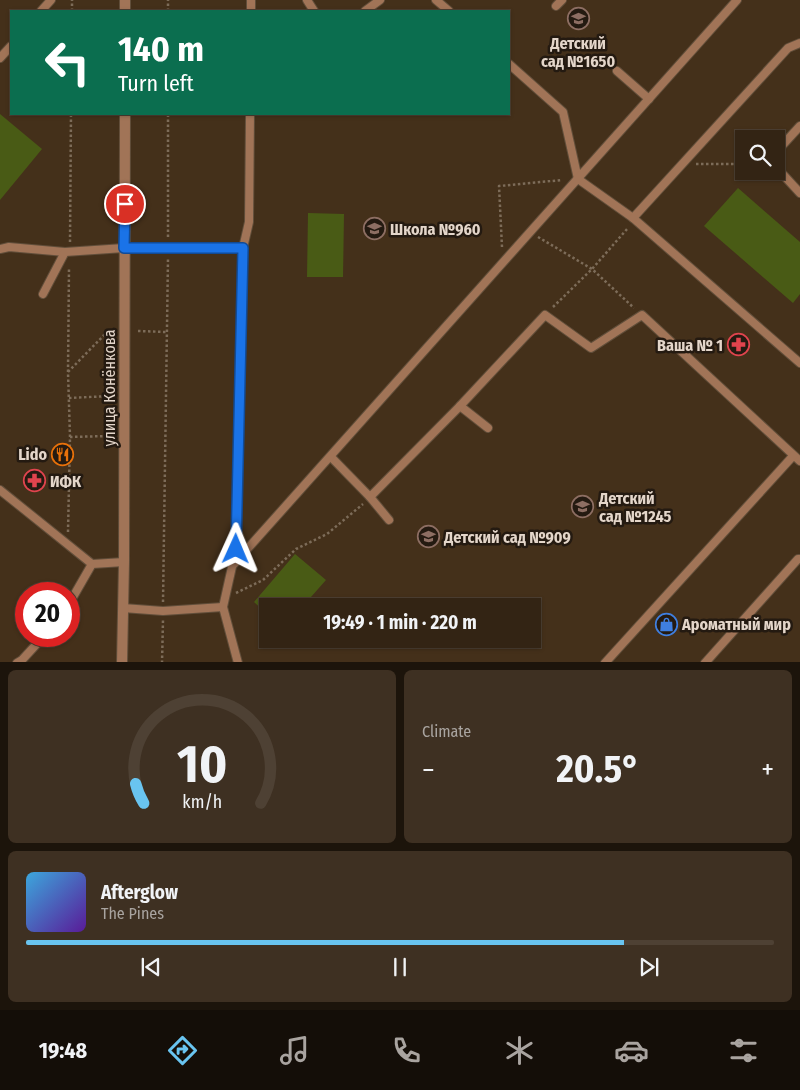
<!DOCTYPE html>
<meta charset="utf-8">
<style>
body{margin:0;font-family:"Fira Sans Condensed",sans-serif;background:#3e3022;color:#f1f3f6;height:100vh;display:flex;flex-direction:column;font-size:19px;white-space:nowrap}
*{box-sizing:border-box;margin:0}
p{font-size:16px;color:#a9a4a0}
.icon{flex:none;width:28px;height:28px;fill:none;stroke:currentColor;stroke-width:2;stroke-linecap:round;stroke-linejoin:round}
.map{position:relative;height:662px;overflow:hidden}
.details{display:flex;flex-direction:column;gap:8px;padding:8px;background:#1c140b;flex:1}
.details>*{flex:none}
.banner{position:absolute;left:10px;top:10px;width:500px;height:105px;border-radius:0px;box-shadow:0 1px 4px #0004,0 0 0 1px #4e4134;background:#0b6e4f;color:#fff;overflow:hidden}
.buttons{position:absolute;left:735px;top:130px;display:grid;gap:10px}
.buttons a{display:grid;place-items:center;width:50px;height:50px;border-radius:0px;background:#332414;box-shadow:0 1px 4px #0004,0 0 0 1px #4e4134;font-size:25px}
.speed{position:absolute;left:15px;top:582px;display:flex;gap:10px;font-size:25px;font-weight:700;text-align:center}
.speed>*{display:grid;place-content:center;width:65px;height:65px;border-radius:50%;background:#332414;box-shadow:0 1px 4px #0004,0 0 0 1px #4e4134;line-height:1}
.speed .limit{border:8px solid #d22;background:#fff;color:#111}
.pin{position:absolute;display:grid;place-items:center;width:42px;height:42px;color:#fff;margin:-21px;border:2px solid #fff;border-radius:50%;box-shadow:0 1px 5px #0007}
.me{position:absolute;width:55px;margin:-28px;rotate:1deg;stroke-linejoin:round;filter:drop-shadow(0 0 4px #0008)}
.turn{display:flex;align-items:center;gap:18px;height:105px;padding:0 25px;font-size:22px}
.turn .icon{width:65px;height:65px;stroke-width:2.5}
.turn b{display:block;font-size:35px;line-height:42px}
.big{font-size:38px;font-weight:700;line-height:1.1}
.details .card{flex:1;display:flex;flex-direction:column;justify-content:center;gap:8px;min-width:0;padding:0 18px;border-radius:8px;background:#3e3022}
.details .dial{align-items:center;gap:0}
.dial svg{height:130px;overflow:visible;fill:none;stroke:#4e4134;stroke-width:7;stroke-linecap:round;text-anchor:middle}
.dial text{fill:#f1f3f6;stroke:none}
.song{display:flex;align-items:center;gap:15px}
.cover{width:60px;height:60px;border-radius:8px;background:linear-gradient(135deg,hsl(200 70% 55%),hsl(270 70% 35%))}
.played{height:5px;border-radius:2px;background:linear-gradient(90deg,#69c4f0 80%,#4e4134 80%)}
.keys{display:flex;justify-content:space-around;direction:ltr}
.heat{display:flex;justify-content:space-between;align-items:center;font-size:28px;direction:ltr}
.details .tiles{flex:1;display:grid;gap:8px;grid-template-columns:1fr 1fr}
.card:last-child{grid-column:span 2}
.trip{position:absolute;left:259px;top:598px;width:282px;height:50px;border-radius:0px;background:#332414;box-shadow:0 1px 4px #0004,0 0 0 1px #4e4134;font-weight:700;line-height:50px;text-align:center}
.menu{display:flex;height:80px;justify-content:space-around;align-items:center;background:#140e08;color:#a9a4a0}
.menu .icon{width:35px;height:35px}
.menu .current{color:#69c4f0}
.menu b{font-size:22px;color:#f1f3f6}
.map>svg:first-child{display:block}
</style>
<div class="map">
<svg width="800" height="663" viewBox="0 0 800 663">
<rect width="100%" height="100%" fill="#44301a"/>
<!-- green -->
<g fill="#495b15">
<polygon points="0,114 42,149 0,200"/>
<polygon points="738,188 800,242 800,294 793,303 704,226"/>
<polygon points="308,213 344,214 343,277 307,277"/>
<polygon points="295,554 326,580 303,606 268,606 267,614 254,602"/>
</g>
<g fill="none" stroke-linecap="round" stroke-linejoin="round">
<defs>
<g id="service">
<polyline points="307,0 314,11"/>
<polyline points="436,0 449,11"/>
<polyline points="556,6 562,0"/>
<polyline points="41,11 51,0"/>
<polyline points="251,11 251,0"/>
<polyline points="365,11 380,0"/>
<polyline points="0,58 11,46"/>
<polyline points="509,64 563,112 578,179 633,218 800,363"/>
<polyline points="617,71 649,99"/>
<polyline points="800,126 778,150 777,168 800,193"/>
<polyline points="633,218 788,48 800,43"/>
<polyline points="0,249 9,247 65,252"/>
<polyline points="43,294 65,252 124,248 243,248"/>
<polyline points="460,406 488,428"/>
<polyline points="331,457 370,497 460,406 545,315 591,348 642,315 800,461"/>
<polyline points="0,490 92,564"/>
<polyline points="370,497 389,520"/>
<polyline points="234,564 737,0"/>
<polyline points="69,604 92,564 124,562"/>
<polyline points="123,608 163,611 223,607"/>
<polyline points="17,663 22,660 44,636"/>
<polyline points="238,663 223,607 236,549 243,248 249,222 250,114"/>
<polyline points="605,663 793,456"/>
<polyline points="705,663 798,559 800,559"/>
</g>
<g id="minor">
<polyline points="125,11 125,0"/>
<polyline points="122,663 124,562 125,114"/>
</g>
</defs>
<!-- service casing -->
<use href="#service" stroke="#614e3a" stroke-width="10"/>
<!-- minor casing -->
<use href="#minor" stroke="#614e3a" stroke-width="12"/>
<!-- path -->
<g stroke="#7d6c59" stroke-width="2.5" stroke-dasharray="2.5 2.5" stroke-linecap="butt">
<polyline points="72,11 72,0"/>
<polyline points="168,11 168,0"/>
<polyline points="696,164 744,164"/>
<polyline points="168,237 168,114"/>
<polyline points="538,237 592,269 634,308"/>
<polyline points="70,242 71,114"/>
<polyline points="502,247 499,186 562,180"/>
<polyline points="553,307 592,269 628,228"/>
<polyline points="138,331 166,332"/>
<polyline points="68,372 109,330"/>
<polyline points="69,398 109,396"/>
<polyline points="70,437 109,436"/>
<polyline points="68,532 70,437 68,372 69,268"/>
<polyline points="236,593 263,580 296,549 327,534 363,504"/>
<polyline points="163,602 168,258"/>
<polyline points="162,663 163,620"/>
</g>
<!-- service -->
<use href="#service" stroke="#a17457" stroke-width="8"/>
<!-- minor -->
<use href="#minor" stroke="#a17457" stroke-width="10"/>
</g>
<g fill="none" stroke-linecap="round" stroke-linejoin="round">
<defs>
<polyline id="route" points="125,204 124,248 243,248 236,549"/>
</defs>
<!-- route casing -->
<use href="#route" stroke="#114b97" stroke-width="12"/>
<!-- route -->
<use href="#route" stroke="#1a73e8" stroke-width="9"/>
</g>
<!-- icons -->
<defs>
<symbol id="school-ring" viewBox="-11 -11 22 22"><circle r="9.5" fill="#241a11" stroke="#8d6e63" stroke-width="1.5"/><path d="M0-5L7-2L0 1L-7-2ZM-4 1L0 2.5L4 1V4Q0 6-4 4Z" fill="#8d6e63"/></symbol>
<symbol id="pharmacy-ring" viewBox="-11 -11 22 22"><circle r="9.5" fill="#241a11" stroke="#e0444e" stroke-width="1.5"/><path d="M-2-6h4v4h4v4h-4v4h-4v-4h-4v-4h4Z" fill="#e0444e"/></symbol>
<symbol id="restaurant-ring" viewBox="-11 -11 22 22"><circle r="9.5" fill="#241a11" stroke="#e8710a" stroke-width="1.5"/><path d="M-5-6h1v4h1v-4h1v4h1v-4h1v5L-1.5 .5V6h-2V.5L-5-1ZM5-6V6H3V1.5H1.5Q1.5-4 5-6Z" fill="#e8710a"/></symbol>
<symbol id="shop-ring" viewBox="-11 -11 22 22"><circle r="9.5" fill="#241a11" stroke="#3f7fe0" stroke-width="1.5"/><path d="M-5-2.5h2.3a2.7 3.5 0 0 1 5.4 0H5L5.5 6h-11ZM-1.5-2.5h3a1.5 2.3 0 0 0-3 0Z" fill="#3f7fe0"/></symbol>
</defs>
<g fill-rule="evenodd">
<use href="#school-ring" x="566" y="6" width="25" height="25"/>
<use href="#school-ring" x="362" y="216" width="25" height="25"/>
<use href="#pharmacy-ring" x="726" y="332" width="25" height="25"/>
<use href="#restaurant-ring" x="50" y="442" width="25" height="25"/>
<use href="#pharmacy-ring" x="22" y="468" width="25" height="25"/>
<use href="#school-ring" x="570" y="494" width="25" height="25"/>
<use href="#school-ring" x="416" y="524" width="25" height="25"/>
<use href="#shop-ring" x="654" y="612" width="25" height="25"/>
</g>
<g text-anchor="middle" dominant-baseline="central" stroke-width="5" stroke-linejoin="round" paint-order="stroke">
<!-- poi labels -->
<g font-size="16" font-weight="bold" fill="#e4d6ca" stroke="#241a11" text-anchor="start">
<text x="578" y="43" text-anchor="middle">Детский<tspan x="578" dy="18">сад №1650</tspan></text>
<text x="390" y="229">Школа №960</text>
<text x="723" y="345" text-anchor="end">Ваша № 1</text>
<text x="47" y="454" text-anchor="end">Lido</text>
<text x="50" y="481">ИФК</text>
<text x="599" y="498">Детский<tspan x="599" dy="18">сад №1245</tspan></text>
<text x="444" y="537">Детский сад №909</text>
<text x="682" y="624">Ароматный мир</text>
</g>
<!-- street labels -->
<g font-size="16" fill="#e4d6ca" stroke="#241a11">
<text transform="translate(109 388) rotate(-90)">улица Конёнкова</text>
</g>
</g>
</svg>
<div class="buttons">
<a><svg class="icon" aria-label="search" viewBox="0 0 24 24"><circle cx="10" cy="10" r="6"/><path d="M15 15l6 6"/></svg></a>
</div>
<div class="speed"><div class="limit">20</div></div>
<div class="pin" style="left:125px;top:204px;background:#d93025"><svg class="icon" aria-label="arrive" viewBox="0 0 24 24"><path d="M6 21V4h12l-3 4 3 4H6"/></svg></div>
<svg class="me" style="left:236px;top:549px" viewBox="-20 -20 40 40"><path d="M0-17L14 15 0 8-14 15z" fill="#1a73e8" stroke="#fff" stroke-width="4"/></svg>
<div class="trip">19:49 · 1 min · 220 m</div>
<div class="banner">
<div class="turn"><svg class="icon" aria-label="left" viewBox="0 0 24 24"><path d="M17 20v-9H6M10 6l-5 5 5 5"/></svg><div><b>140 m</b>Turn left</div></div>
</div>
</div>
<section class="details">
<div class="tiles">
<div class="card dial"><svg viewBox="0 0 100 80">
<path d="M14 69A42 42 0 1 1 86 69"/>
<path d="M14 69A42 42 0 0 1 9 57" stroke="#69c4f0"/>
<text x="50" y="56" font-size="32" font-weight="700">10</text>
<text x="50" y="72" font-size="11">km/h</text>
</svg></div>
<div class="card"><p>Climate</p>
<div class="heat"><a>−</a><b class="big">20.5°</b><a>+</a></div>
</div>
<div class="card">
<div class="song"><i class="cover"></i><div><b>Afterglow</b><p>The Pines</p></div></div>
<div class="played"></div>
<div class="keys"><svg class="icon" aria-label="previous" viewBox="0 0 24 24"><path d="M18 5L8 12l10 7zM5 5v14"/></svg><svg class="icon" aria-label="pause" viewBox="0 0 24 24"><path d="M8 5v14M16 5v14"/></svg><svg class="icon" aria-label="next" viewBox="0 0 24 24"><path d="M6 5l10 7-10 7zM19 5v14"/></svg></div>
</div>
</div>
</section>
<nav class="menu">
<b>19:48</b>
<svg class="icon current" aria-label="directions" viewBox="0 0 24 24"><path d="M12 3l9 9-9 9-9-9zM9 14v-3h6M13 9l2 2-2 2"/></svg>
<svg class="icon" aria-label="music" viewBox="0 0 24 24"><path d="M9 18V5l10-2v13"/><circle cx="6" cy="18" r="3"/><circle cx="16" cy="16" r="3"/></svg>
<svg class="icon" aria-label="phone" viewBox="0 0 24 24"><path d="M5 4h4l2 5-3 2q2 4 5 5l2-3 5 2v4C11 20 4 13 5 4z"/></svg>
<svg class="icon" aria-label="climate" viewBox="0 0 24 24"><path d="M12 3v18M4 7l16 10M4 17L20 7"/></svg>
<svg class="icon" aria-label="car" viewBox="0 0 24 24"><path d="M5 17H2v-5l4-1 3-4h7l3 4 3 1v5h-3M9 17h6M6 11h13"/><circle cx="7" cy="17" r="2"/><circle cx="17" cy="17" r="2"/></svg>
<svg class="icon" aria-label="filters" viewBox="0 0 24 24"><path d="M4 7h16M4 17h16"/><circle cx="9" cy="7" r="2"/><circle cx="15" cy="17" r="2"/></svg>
</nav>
